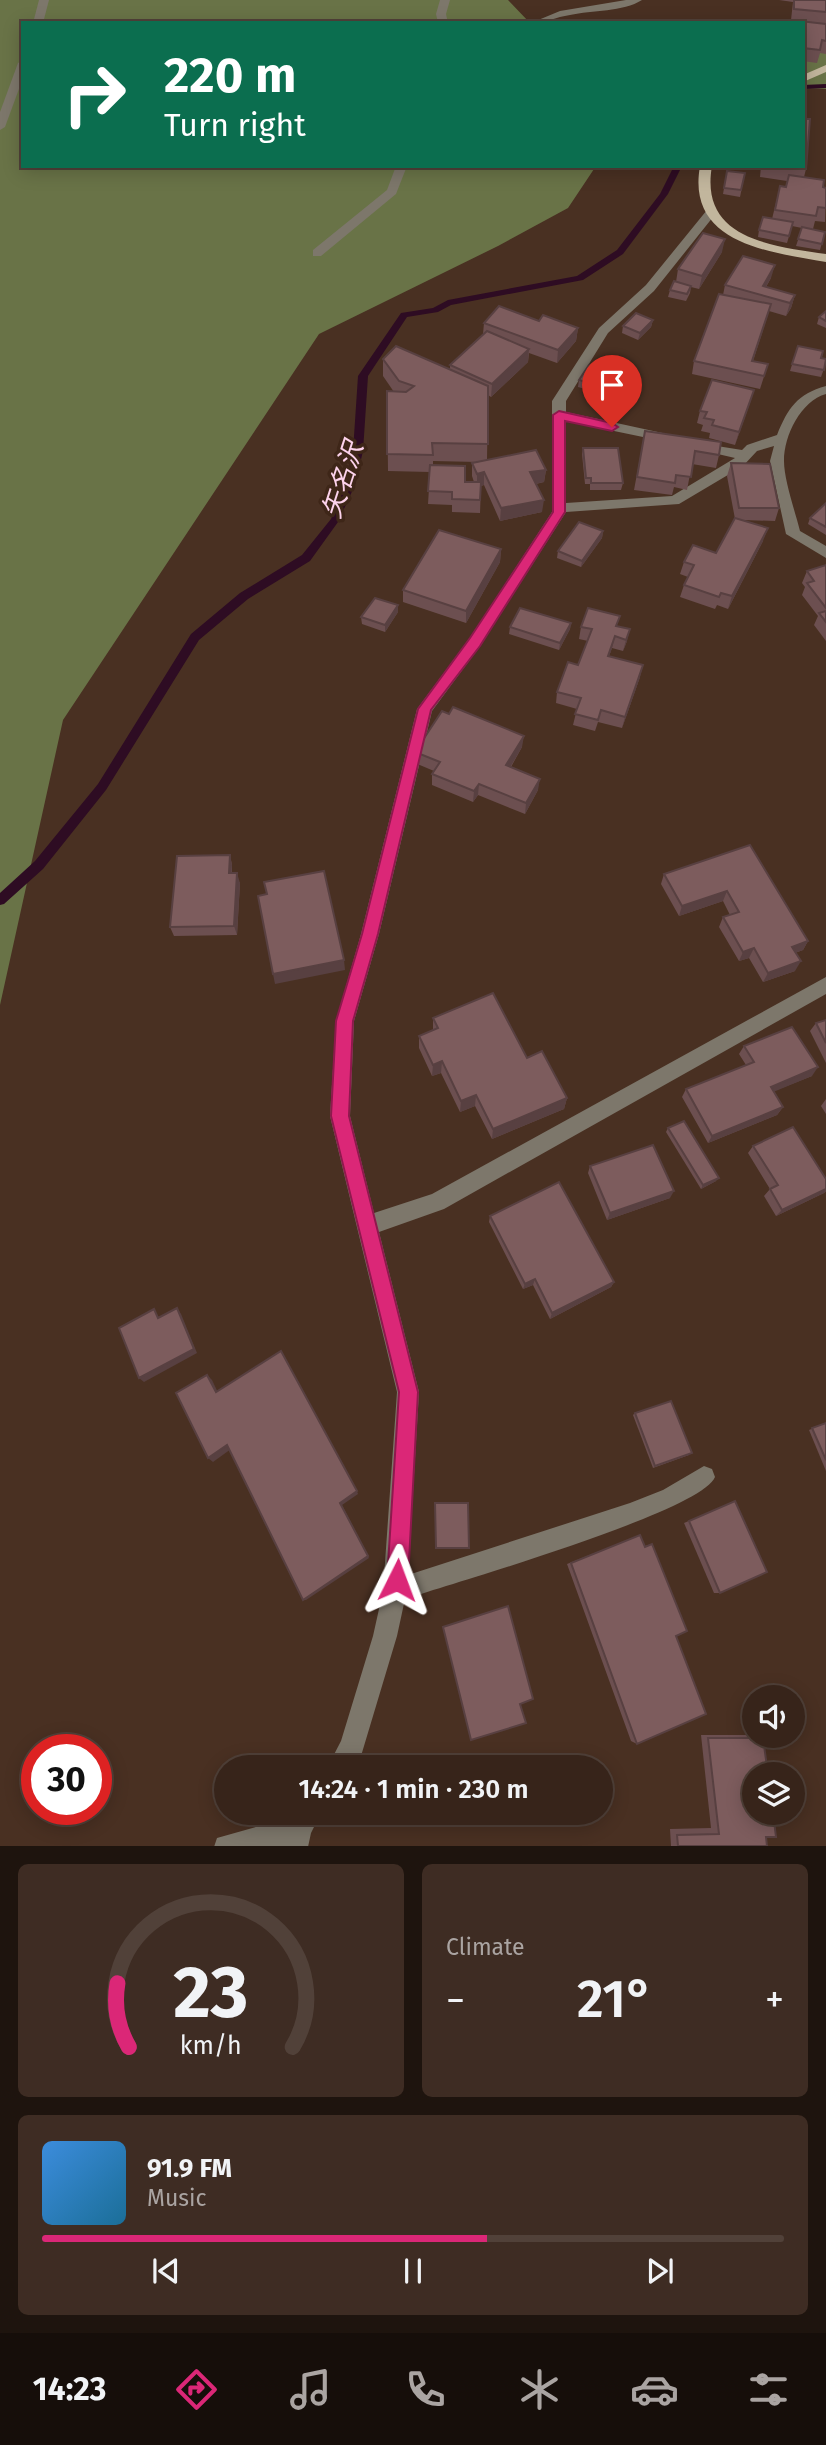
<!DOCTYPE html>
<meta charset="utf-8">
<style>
body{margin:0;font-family:"Fira Sans","Noto Sans JP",sans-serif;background:#3e2c23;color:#f1f3f6;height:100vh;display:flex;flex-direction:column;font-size:26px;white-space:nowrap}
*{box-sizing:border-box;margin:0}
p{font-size:23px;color:#aaa4a2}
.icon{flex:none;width:38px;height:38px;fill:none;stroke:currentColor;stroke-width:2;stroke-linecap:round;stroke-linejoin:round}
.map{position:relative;height:1846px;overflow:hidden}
.side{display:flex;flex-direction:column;gap:18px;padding:18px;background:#1e140e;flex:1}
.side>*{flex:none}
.top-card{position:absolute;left:21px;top:21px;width:784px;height:147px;border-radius:0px;box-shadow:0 4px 18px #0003,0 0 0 2px #514139;background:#0b6e4f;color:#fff;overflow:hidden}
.tools{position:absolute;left:742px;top:1685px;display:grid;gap:14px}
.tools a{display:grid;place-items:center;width:63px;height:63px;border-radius:50%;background:#37241a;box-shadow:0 4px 18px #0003,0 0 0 2px #514139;font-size:35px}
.speed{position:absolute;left:21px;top:1734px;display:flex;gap:14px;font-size:35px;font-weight:700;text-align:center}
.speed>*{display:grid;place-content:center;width:91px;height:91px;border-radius:50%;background:#37241a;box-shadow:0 4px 18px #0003,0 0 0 2px #514139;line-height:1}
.speed .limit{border:10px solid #d22;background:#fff;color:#111}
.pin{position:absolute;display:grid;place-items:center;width:60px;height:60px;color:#fff;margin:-72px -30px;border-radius:50% 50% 50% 0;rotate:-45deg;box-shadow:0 0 7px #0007}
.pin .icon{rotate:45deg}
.me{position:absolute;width:77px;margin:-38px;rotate:3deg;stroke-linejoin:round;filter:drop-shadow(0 0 5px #0008)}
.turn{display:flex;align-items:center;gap:24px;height:147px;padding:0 28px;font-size:32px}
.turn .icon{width:91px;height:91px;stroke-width:2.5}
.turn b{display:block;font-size:49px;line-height:60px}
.big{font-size:52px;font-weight:600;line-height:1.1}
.side .widget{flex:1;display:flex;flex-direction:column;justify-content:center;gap:10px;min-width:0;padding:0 24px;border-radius:10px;background:#3e2c23}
.side .dial{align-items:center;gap:0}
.dial svg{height:182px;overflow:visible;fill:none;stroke:#514139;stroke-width:7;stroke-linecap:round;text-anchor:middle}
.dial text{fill:#f1f3f6;stroke:none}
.song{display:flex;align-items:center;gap:21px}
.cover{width:84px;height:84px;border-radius:10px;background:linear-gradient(135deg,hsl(210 70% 55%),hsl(200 70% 35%))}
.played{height:7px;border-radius:4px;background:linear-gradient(90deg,#db2777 60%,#514139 60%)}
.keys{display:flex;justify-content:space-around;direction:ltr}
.heat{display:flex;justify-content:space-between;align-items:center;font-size:38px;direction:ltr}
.side .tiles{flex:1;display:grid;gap:18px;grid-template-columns:1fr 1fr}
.widget:last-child{grid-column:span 2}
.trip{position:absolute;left:214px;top:1755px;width:399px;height:70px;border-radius:35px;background:#37241a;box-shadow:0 4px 18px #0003,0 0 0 2px #514139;font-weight:600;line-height:70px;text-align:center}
.dock{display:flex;height:112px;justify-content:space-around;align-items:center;background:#160e0a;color:#aaa4a2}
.dock .icon{width:49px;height:49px}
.dock .on{color:#db2777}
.dock b{font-size:32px;color:#f1f3f6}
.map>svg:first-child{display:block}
</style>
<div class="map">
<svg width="826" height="1847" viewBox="0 0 826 1847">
<rect width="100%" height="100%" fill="#493022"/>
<!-- forest -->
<g fill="#697347">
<polygon points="0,0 508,0 530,23 23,23 23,166 596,166 568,208 498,246 319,334 63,720 0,1005"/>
<polygon points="803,46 826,48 826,89 803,88"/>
</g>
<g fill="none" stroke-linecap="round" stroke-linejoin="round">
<!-- stream -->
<g fill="#2e0c23" fill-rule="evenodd">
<polygon points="826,84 826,88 803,89 803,85"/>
<polygon points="674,166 682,166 668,194 623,254 583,280 451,305 438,312 407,317 368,376 363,451 355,485 338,522 310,561 248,599 199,640 106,790 43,869 4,904 0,905 0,893 35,861 98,784 191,634 240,593 302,555 331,519 345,485 353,451 358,376 401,313 433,308 448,300 577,276 617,250 660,194"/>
</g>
<!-- minor -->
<g fill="#7d776b" fill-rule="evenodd">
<polygon points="39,0 49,0 43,23 33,23"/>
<polygon points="440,0 450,0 446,14 448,23 438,23 436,14"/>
<path d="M626,0H642C623,12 592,10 570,15C556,17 545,23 531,23L560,11Z"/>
<polygon points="23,60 23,78 5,127 0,130 0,112 18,63"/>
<polygon points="396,166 407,166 396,194 321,256 313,256 313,250 387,190"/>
<path d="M711,209L717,212L654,291L608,333L566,401V412L667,434L674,438L667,442L566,421V503L672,496L735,458L692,448V442L742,450L747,445L777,435C788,408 797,394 826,386V394C801,401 784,435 784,461C784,480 795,511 800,531L826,546V558L786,534L770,461L774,446L757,451L743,466L679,504L566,512L480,646L432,711L379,934L354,1021L350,1116L374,1213L432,1194L826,977V994L444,1209L379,1232L419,1392L408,1575L630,1503L663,1490L704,1466L712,1469L715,1477C701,1512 453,1583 405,1599L397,1636L361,1756L353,1768H327L341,1741L373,1636L383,1591L397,1392L330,1116L336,1021L361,934L417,709L470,638L552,512V401L599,328L646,285L707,210Z"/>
<polygon points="294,1813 321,1813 311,1833 308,1847 214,1847 217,1838 291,1817"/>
</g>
<!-- major -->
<g fill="#c2b69d" fill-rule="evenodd">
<polygon points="826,65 826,72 803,82 803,75"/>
<path d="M700,166H712C699,239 772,246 826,254V262C770,252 686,244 700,166Z"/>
</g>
</g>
<!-- wall -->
<g fill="#6c4f50" fill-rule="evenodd">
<polygon points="779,0 826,0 826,54 820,53 817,63 803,61 803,23 791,20 793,2"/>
<polygon points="761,166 803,166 806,169 804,177 823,187 826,188 825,222 815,221 813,229 825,232 820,250 796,246 802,228 792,226 787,243 758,237 759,230 772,219 780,186 786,187 787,181 760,177"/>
<polygon points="727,171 745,173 740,197 723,194"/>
<polygon points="722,252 699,289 691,287 690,293 686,301 668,297 670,290 676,282 678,269"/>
<polygon points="771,278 766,287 795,295 791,308 786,316 769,311 753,361 768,364 760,389 692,374 694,361 723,295 725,285"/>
<polygon points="826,311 826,328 817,324 819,317"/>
<polygon points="653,320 651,327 638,340 622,333 623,326"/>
<path d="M539,321L578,328L576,341L557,363L529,353L528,362L491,397L488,395L487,460L546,470L544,482L536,484L542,512L500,521L484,485L481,486L480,513L452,512V505L428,504L430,472L388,471L387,391L394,392L383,376V359L450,369V365L483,334L484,323ZM433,461L478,462L472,463V476L474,482H465L433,465Z"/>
<polygon points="798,346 821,358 826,363 821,377 790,371"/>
<polygon points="627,376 626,383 617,398 578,387 579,380"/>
<polygon points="754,390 735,445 709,438 710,433 701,431 703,425 697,423 700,411"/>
<polygon points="645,431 719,455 716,468 692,464 687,490 674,487 672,495 634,490"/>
<polygon points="583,448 623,483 621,490 590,490 590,484 585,484 582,454"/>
<polygon points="731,463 779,508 775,521 743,520 763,541 728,609 717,605 715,609 680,597 684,585 688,577 680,574 684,562 716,553 735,519 727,476"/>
<polygon points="826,503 826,535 808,524 810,518"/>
<polygon points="603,531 602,538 581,567 557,558 558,551"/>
<polygon points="501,549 500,562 466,623 403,602 403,590"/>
<polygon points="826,565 826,641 814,625 818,616 802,595 805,587 802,583 807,571"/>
<polygon points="398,612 385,632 362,624 361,617"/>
<polygon points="571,623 570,629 559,650 509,634 510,627"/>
<polygon points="618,626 627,641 623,651 612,648 609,656 640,677 622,728 598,722 595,731 573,725 577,709 556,703 557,692 578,665 588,641 579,639 581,627"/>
<polygon points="522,747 511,767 538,790 525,814 478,795 473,802 432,785 432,774 434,771 415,763 415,752"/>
<polygon points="750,845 808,941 803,950 795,953 795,971 763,982 749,958 739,961 719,927 723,917 730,915 723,901 679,916 661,884 664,874"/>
<polygon points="230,855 232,865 232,873 240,883 237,935 174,936 170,927"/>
<polygon points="433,1018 527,1058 567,1098 564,1109 492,1139 475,1106 460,1112 441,1073 432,1076 419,1048 419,1036 433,1030"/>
<polygon points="826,1020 826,1063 810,1031 816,1023"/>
<polygon points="744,1046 812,1076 774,1091 783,1107 777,1115 708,1143 682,1097 686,1089 746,1065 739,1054"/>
<polygon points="826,1099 826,1114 821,1106"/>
<polygon points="668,1128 716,1181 701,1189 666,1132"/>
<polygon points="753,1146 826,1179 826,1191 824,1193 776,1216 764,1196 770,1189 748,1153"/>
<polygon points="590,1166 670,1198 607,1220 588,1173"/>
<polygon points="490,1216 614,1282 611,1287 550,1319 533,1285 523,1289 489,1222"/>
<polygon points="635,1413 689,1455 653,1468 633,1415"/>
<polygon points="826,1423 826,1471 809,1430"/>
<polygon points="735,1501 720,1593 714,1593 684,1523"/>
<polygon points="640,1535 645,1546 652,1544 676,1636 637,1744 631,1741 567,1564"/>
<polygon points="701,1735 754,1735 763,1738 767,1846 671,1846 670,1829 711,1828"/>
</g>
<!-- shaded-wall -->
<g fill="#584041">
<polygon points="725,239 722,252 699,289 702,276"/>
<polygon points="775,265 771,278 761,295 763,286"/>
<polygon points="795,295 791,308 786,316 790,303"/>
<polygon points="653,320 651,327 638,340 640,333"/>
<polygon points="578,328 576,341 557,363 558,350"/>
<polygon points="529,349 528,362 491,397 492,384"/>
<polygon points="627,376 626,383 617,398 618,392"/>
<polygon points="754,390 750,403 735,445 739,432"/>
<polygon points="546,470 544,482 529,485 530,472"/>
<polygon points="484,472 484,485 477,487 477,474"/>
<polygon points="544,500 542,512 500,521 501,508"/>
<polygon points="768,528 763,541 728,609 732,596"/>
<polygon points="603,531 602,538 581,567 582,561"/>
<polygon points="501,549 500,562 466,623 466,611"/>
<polygon points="398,605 398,612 385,632 385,625"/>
<polygon points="571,623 570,629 559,650 560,643"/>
<polygon points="630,629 627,641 623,651 626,640"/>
<polygon points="615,636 612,648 605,668 608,656"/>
<polygon points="643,665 640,677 622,728 625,717"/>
<polygon points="524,736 522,747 505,776 506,765"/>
<polygon points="540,779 538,790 525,814 526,803"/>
<polygon points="479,784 478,795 473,802 474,791"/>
<polygon points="230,855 232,865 231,883 229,873"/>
<polygon points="237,873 240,883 237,935 234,926"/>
<polygon points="727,891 723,901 679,916 682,906"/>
<polygon points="808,941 803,950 786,956 792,947"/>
<polygon points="754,948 749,958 739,961 743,952"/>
<polygon points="344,960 345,970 275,984 273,974"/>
<polygon points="801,961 795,971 763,982 768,973"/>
<polygon points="442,1061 441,1073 432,1076 433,1065"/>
<polygon points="818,1067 812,1076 766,1095 771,1087"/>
<polygon points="476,1095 475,1106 460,1112 461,1101"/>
<polygon points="567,1098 564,1109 492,1139 493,1129"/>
<polygon points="783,1107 777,1115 708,1143 712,1136"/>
<polygon points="719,1178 716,1181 701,1189 703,1185"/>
<polygon points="826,1189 826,1191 824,1193 776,1216 782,1210"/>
<polygon points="674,1191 670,1198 607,1220 610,1213"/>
<polygon points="535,1279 533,1285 523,1289 525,1284"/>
<polygon points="614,1282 611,1287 550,1319 552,1313"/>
<polygon points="177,1308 181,1314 197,1353 144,1382 139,1378"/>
<polygon points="207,1375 212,1380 220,1397 216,1392"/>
<polygon points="227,1445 231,1449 213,1462 208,1458"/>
<polygon points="357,1491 358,1494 342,1505 369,1558 306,1600 303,1600 340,1503"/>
</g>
<!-- building -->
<g fill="#7d5c5d" stroke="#584041" stroke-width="2">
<polygon points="794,0 826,0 826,12 794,9"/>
<polygon points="791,20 826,24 826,41 822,40 820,50 803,48 803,23 790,23"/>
<polygon points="803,119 810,119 806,169 780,166 803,166"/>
<polygon points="727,171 745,173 741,190 724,188"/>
<polygon points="789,175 824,180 823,187 826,188 826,208 818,207 816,216 775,210 780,186 786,187"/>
<polygon points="763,217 793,222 789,236 759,230"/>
<polygon points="802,227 825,232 822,244 798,239"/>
<polygon points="703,233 725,239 702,276 678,269"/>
<polygon points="743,256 775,265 763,286 795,295 790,303 725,285"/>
<polygon points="674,281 691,286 687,294 670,290"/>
<polygon points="719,294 771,304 752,361 768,364 764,376 694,361"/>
<polygon points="499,306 539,321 543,315 578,328 558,350 484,323"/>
<polygon points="826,311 826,321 819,317"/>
<polygon points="636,313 653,320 640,333 623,326"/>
<polygon points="487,331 529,349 492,384 450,365"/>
<polygon points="396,346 488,386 488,444 432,443 433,455 387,454 387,391 406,392 414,386 399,381 383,359"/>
<polygon points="798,346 823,351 821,358 826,359 824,370 792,364"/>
<polygon points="589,365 627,376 618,392 579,380"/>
<polygon points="712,380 754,390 739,432 712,425 714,420 704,418 707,412 700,411"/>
<polygon points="645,431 721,442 719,455 695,451 691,477 676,475 675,483 637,477"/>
<polygon points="583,448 618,448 623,483 591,483 591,478 586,478"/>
<polygon points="536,450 546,470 530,472 544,500 501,508 484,472 477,474 472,463"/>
<polygon points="731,463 770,464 779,508 739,508"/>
<polygon points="430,465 465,466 465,482 481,482 480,500 452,499 452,492 428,491"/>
<polygon points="826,503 826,527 810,518"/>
<polygon points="735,518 768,528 732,596 721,593 719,597 684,585 694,565 684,562 693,545 716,553"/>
<polygon points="579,522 603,531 582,561 558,551"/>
<polygon points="439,530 501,549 466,611 403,590"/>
<polygon points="826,565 826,608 807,583 814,581 807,571"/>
<polygon points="375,598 398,605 385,625 361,617"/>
<polygon points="520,608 571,623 560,643 510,627"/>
<polygon points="588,608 620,616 616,626 630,629 626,640 615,636 608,656 643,665 625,717 601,710 598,720 575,714 581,698 557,692 568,662 578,665 592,629 581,627"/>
<polygon points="826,611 826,622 819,613"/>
<polygon points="453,707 524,736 506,765 540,779 526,803 479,784 474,791 432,774 440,762 415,752 442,711 449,714"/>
<polygon points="750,845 808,941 792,947 801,961 768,973 754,948 743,952 723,917 739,912 727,891 682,906 664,874"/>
<polygon points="230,855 229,873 237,873 234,926 170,927 177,856"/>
<polygon points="324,871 344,960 273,974 258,896 267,894 264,882"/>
<polygon points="493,993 527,1058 542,1051 567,1098 493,1129 476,1095 461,1101 442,1061 433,1065 419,1036 438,1028 433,1018"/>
<polygon points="826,1020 826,1043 816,1023"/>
<polygon points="792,1027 818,1067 771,1087 783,1107 712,1136 686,1089 754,1062 744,1046"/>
<polygon points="684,1121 719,1178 703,1185 668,1128"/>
<polygon points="793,1127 826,1179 826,1189 782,1210 770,1189 778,1185 753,1146"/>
<polygon points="653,1145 674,1191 610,1213 590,1166"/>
<polygon points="559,1182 614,1282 552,1313 535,1279 525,1284 490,1216"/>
<polygon points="177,1308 194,1349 139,1378 119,1328 154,1309 158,1318"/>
<polygon points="281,1351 357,1491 340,1503 368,1556 303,1600 227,1445 208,1458 176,1393 207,1375 216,1392"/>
<polygon points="671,1401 692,1453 655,1466 635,1413"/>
<polygon points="826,1423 826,1460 812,1428"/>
<polygon points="735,1501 767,1572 720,1593 689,1521"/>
<polygon points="435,1503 468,1503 469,1548 436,1548"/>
<polygon points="640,1535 645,1547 652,1544 687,1631 676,1636 706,1714 637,1744 571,1563"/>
<polygon points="508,1606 533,1699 520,1704 526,1723 471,1740 443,1627"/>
<polygon points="708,1738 763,1738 768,1774 754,1774 754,1813 773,1813 776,1837 766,1837 767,1846 678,1846 677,1835 719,1834"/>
</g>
<!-- route -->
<polygon fill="#db2777" stroke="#8e194d" stroke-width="2" points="559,411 612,423 618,427 612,431 565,421 565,512 480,646 431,710 378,934 353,1021 349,1116 418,1392 408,1580 404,1588 397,1591 390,1588 387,1580 399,1392 331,1116 336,1021 362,934 418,709 470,638 553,512 553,415"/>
<g text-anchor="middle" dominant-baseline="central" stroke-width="7" stroke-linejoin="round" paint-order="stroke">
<!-- water labels -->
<g font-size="26" font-style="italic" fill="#fdd3ec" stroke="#3e2618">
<text transform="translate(343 480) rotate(-72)">矢名沢</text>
</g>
</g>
</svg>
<div class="tools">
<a><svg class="icon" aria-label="sound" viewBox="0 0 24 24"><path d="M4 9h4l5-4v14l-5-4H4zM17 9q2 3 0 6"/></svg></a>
<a><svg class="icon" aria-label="layers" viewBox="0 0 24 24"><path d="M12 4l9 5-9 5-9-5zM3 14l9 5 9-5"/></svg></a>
</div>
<div class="speed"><div class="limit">30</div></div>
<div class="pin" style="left:612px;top:427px;background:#d93025"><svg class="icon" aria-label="arrive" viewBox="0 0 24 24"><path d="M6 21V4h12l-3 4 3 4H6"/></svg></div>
<svg class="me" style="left:397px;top:1580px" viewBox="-20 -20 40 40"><path d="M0-17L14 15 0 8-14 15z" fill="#db2777" stroke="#fff" stroke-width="4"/></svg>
<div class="trip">14:24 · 1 min · 230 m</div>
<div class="top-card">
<div class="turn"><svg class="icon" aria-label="right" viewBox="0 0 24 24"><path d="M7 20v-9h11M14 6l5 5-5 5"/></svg><div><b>220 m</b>Turn right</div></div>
</div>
</div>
<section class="side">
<div class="tiles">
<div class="widget dial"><svg viewBox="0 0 100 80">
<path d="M14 69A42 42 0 1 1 86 69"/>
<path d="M14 69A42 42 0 0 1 9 41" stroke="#db2777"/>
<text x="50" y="56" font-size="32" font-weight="700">23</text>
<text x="50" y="72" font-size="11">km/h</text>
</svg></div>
<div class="widget"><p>Climate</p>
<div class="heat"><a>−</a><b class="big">21°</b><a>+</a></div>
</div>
<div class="widget">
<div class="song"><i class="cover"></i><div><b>91.9 FM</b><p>Music</p></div></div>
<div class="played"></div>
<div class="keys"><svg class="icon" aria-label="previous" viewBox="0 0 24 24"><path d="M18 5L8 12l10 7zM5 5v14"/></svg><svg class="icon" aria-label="pause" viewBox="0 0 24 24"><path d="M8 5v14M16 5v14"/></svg><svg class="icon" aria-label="next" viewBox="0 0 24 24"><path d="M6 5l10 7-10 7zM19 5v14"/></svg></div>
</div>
</div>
</section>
<nav class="dock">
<b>14:23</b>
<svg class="icon on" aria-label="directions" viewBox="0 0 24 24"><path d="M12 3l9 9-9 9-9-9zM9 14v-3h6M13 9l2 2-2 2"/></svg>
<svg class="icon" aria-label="music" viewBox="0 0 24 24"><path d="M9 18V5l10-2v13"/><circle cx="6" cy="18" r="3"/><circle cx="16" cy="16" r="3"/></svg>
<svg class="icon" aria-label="phone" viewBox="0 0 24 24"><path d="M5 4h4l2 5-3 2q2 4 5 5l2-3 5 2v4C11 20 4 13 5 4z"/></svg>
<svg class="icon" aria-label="climate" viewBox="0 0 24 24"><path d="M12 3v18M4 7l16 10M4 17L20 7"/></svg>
<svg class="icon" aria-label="car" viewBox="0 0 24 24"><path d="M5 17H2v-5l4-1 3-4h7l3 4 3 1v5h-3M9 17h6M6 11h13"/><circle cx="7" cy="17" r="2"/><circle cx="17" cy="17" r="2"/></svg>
<svg class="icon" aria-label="filters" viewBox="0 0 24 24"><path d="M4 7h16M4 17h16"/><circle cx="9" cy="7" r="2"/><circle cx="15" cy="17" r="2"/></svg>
</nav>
